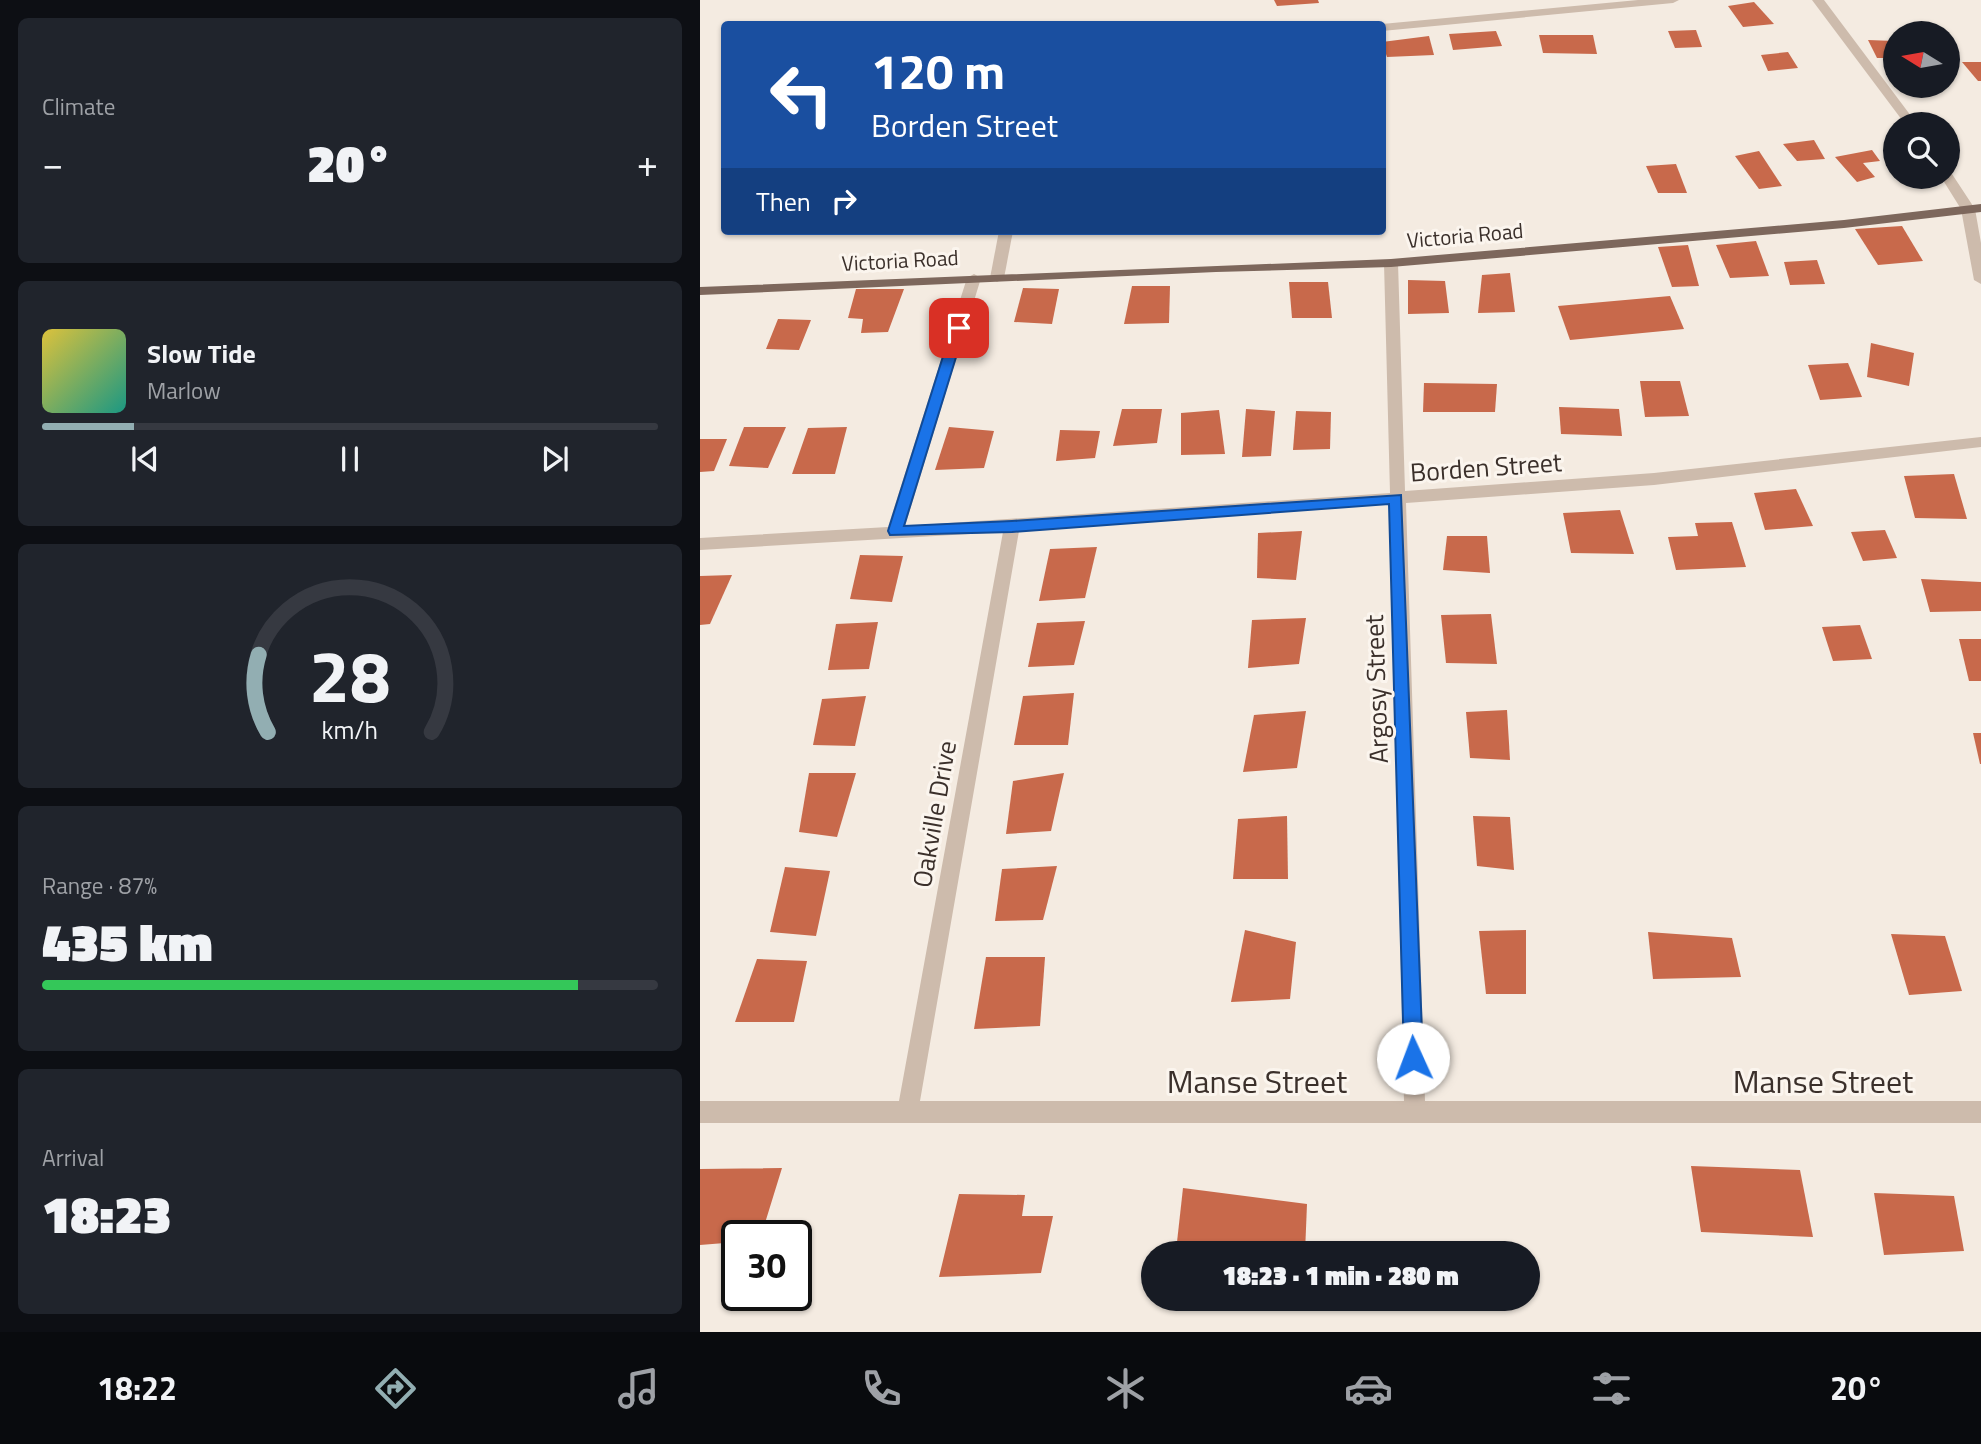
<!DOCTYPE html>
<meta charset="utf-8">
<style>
body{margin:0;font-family:"Titillium Web",sans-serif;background:#20242c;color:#f1f3f6;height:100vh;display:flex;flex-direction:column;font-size:26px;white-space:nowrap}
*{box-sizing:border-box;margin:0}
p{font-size:23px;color:#9ea1a6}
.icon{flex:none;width:38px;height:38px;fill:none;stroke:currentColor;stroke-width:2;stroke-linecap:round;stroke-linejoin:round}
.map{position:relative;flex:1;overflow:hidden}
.drawer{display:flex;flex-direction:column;gap:18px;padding:18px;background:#0d0f14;width:700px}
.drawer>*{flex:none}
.banner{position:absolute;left:21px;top:21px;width:665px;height:214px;border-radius:7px;box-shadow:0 2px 5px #0004;background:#1a4fa0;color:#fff;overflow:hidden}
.needle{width:46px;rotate:281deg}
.tools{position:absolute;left:1183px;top:21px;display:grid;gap:14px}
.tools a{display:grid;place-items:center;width:77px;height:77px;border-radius:50%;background:#171b24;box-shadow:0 2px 5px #0004;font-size:35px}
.speed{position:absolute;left:21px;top:1220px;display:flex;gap:14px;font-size:35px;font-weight:700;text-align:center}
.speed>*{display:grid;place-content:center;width:91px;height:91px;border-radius:50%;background:#171b24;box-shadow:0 2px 5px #0004;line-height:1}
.speed .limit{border:4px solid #111;border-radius:10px;background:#fff;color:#111}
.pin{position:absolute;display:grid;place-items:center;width:60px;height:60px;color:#fff;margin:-30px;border-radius:14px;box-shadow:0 4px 10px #0006}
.me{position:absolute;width:77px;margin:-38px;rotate:358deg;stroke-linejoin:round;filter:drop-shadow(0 0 5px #0008)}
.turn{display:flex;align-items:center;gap:24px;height:147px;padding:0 35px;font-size:32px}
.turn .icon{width:91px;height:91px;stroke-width:2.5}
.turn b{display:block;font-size:49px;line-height:60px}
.then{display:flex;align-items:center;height:66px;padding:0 35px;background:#0003;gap:14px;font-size:26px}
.big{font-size:52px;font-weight:800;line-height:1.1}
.drawer .card{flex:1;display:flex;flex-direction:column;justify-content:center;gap:10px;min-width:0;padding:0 24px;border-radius:10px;background:#20242c}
.drawer .dial{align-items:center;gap:0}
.dial svg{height:182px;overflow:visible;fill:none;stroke:#363941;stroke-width:7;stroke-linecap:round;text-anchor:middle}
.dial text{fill:#f1f3f6;stroke:none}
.song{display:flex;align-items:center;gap:21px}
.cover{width:84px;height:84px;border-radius:10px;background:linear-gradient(135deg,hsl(50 70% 55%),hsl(170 70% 35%))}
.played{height:7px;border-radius:4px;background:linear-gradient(90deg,#92aeb2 15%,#363941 15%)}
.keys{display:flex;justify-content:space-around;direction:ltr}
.heat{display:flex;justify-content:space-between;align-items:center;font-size:38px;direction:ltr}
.charge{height:10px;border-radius:5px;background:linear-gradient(90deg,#34c759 87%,#363941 0)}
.trip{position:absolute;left:441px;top:1241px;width:399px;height:70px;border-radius:35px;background:#171b24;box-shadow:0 2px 5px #0004;font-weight:800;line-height:70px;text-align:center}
.tabs{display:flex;height:112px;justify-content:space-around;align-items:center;background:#090b0e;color:#9ea1a6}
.tabs .icon{width:49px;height:49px}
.tabs .active{color:#92aeb2}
.tabs b{font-size:32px;color:#f1f3f6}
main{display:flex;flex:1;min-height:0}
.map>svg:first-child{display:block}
</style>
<main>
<section class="drawer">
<div class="card"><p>Climate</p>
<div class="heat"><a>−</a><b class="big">20°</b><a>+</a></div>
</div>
<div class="card">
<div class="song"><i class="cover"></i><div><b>Slow Tide</b><p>Marlow</p></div></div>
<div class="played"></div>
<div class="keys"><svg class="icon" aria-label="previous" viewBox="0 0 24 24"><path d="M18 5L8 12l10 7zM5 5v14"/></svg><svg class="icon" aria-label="pause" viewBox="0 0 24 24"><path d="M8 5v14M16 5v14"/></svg><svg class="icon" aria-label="next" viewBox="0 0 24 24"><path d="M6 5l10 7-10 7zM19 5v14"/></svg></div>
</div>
<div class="card dial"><svg viewBox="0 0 100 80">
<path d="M14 69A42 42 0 1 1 86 69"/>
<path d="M14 69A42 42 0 0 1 10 35" stroke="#92aeb2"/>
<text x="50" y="56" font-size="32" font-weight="700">28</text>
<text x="50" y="72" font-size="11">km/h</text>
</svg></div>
<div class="card"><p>Range · 87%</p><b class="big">435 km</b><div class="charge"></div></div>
<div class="card"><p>Arrival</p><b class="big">18:23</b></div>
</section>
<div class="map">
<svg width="1281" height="1332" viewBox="0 0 1281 1332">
<rect width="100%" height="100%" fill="#f4ebe1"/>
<!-- building -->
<g fill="#c8694b">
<polygon points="574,0 618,0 619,3 577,6"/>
<polygon points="1054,2 1074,24 1043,27 1028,6"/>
<polygon points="996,30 1002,47 975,48 968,31"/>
<polygon points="796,31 802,46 753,50 749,34"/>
<polygon points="839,35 893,35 897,54 843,53"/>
<polygon points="729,36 734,55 687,57 682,42"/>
<polygon points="1168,40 1195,41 1195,58 1177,58"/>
<polygon points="1088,52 1098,68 1068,71 1061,55"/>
<polygon points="1262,62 1281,62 1281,81 1278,81"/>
<polygon points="1114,140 1125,159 1097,161 1083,144"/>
<polygon points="1172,150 1180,161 1163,163 1175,177 1157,182 1135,157"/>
<polygon points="1059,151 1082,186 1059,189 1035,156"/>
<polygon points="976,164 987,193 958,193 946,166"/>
<polygon points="1202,226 1223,261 1178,265 1155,229"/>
<polygon points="1056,241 1069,276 1030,278 1016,245"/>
<polygon points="988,245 999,286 972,287 958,247"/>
<polygon points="1117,260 1125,284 1090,285 1084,262"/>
<polygon points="810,273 815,312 778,313 782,275"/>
<polygon points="708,280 745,281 749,313 708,314"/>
<polygon points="589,282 628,282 632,318 592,318"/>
<polygon points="432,286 470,286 469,323 424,324"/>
<polygon points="323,288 359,289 352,324 314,322"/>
<polygon points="156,289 204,289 188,332 161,333 163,319 148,318"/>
<polygon points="970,296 984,329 870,340 858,306"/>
<polygon points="78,319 111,320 99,350 66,349"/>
<polygon points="1171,343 1214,353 1209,386 1167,377"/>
<polygon points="1148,363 1162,397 1120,400 1108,365"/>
<polygon points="940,381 980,381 989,416 945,417"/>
<polygon points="724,383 797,384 795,412 723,412"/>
<polygon points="859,407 919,409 922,436 861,434"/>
<polygon points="422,409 462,409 457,443 413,446"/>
<polygon points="546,409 575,411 571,456 542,457"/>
<polygon points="519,410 525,454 481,455 481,413"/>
<polygon points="596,411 631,412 630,449 593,450"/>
<polygon points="44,427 86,427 68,468 29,466"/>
<polygon points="147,427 135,474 92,474 108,428"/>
<polygon points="249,427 294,431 284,468 235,470"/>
<polygon points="360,430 400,431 395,458 356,461"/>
<polygon points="0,439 27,439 14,471 0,472"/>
<polygon points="1254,474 1267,519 1215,518 1204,476"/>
<polygon points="1096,489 1113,526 1065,530 1054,493"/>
<polygon points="920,510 934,554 871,553 863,513"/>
<polygon points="1032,522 1046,567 976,570 968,537 998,536 995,523"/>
<polygon points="1185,530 1197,558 1163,561 1151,532"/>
<polygon points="602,531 596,580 557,578 558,533"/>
<polygon points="747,536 787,536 790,573 743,570"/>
<polygon points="397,547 385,598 339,601 350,549"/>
<polygon points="160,555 203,556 192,602 150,599"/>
<polygon points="32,575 10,624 0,625 0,576"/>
<polygon points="1221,579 1281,582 1281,611 1230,612"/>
<polygon points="791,614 797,664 746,663 741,615"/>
<polygon points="606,618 599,664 548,668 552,620"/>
<polygon points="385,621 374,665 328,667 337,623"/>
<polygon points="178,622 169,669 128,670 136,624"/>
<polygon points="1160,625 1172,659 1133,661 1122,627"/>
<polygon points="1259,639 1281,639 1281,681 1269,681"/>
<polygon points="374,693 368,745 314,745 323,696"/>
<polygon points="166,696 155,746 113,745 122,699"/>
<polygon points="807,710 810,760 770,758 766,712"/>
<polygon points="606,711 597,768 543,772 554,715"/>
<polygon points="1273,733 1281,733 1281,764 1280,764"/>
<polygon points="109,773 156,773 137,837 99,832"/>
<polygon points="364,773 351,831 306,834 313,781"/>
<polygon points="587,816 588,879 533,879 538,819"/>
<polygon points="773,816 810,817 814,870 777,866"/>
<polygon points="357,866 343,920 295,921 302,869"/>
<polygon points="85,867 130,871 116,936 70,932"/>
<polygon points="545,930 596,942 590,999 531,1002"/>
<polygon points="826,930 826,994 786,994 779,931"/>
<polygon points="948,932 1032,938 1041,977 953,979"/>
<polygon points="1191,934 1245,936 1262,991 1209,995"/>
<polygon points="286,957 345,957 340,1026 274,1029"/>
<polygon points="57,959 107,961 94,1022 35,1022"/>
<polygon points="991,1166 1100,1170 1113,1237 1001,1232"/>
<polygon points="82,1168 61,1236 37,1236 37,1242 0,1245 0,1169"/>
<polygon points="483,1188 607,1204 605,1253 476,1251"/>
<polygon points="1174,1193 1254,1196 1264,1251 1184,1255"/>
<polygon points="259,1194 325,1195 322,1216 353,1216 341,1273 239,1277"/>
</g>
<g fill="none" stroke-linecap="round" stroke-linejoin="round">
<!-- street -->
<g fill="#cdbbac" fill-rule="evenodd">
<polygon points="938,0 979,0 973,3 682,31 682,24"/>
<polygon points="1112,0 1124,0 1217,124 1205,124"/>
<polygon points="1248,173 1252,174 1275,209 1281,243 1281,284 1274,280 1261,209 1241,177 1248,177"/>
<polygon points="299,231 313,231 304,278 297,282 290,278"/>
<path d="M691,259L698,263L705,491L954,473L1281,437V447L954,485L706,503L725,1101H1281V1123H0V1101H199L303,532L0,550V538L188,527L267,278L274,274L281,278L205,526L690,493L684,263ZM690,504L704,1101H220L319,531Z"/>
</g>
<!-- primary -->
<polygon fill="#7d675c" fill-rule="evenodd" points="1281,204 1281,212 1144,228 691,267 516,272 0,295 0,287 691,259 1144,220"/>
</g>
<!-- route -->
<polygon fill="#1a73e8" stroke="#114b97" stroke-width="2" points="259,324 265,328 204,526 312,521 701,495 723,1058 720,1065 713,1067 707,1065 704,1058 689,504 312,532 190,535 188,531 252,328"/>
<g text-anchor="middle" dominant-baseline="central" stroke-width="6" stroke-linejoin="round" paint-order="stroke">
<!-- far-street labels -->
<g font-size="21" fill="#3b302b" stroke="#fbf5ee">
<text transform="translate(765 235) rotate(-5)">Victoria Road</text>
<text transform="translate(200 260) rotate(-3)">Victoria Road</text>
</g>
<!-- street labels -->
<g font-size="26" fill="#3b302b" stroke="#fbf5ee">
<text transform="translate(786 467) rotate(-4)">Borden Street</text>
<text transform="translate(676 689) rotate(-92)">Argosy Street</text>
<text transform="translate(234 814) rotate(-80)">Oakville Drive</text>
</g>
<!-- near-street labels -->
<g font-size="32" fill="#3b302b" stroke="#fbf5ee">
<text x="557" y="1081">Manse Street</text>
<text x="1123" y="1081">Manse Street</text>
</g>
</g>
</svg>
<div class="tools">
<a><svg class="needle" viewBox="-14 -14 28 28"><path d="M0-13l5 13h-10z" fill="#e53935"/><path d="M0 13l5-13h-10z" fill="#9ea1a6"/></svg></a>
<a><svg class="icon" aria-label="search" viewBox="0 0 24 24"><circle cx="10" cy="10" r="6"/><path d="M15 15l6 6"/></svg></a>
</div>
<div class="speed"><div class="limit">30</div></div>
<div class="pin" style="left:259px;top:328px;background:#d93025"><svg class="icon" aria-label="arrive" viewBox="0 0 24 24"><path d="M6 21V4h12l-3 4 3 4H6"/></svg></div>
<svg class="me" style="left:713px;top:1058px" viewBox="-20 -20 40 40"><circle r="19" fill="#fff"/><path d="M0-13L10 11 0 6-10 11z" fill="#1a73e8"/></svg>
<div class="trip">18:23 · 1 min · 280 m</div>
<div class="banner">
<div class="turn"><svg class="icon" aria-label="left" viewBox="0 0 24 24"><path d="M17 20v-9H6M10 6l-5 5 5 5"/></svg><div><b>120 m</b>Borden Street</div></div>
<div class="then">Then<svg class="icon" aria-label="right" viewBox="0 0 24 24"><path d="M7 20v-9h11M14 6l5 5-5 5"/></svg></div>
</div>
</div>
</main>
<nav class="tabs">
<b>18:22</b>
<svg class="icon active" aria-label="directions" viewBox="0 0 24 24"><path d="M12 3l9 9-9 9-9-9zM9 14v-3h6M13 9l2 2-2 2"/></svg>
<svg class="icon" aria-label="music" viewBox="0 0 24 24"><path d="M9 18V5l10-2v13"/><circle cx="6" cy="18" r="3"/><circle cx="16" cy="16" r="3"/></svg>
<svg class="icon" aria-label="phone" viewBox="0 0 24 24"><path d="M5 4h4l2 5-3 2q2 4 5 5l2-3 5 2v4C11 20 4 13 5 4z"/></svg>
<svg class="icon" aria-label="climate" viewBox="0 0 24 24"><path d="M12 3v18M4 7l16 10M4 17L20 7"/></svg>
<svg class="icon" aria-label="car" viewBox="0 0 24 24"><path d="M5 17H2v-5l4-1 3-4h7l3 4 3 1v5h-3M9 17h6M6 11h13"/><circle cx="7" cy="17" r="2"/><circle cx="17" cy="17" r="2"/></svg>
<svg class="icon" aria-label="filters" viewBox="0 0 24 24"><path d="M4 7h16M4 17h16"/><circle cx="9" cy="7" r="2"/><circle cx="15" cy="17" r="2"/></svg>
<b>20°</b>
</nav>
